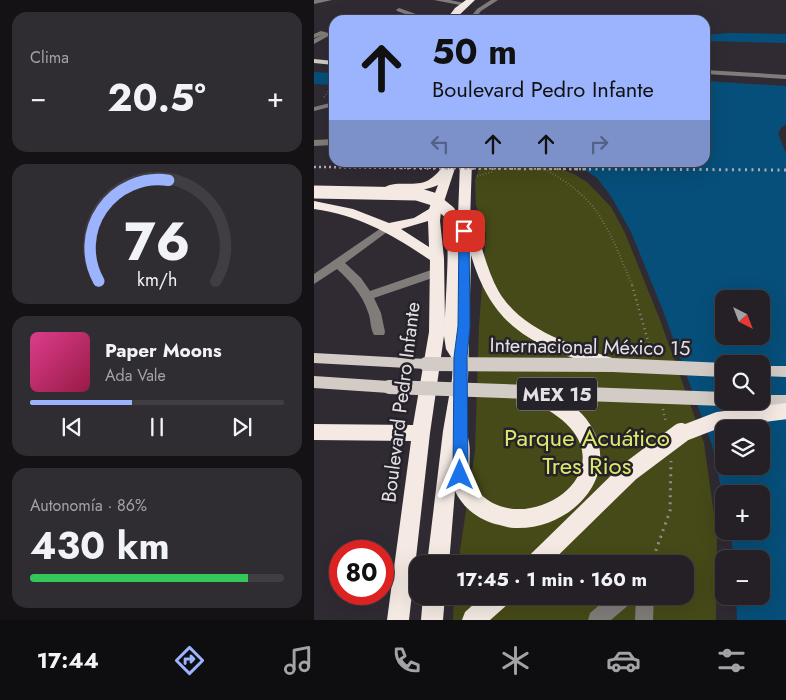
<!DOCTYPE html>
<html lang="es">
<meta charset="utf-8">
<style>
body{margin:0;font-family:Jost,sans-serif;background:#302d32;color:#f1f3f6;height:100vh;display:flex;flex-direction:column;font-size:19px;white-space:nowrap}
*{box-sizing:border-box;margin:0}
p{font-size:16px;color:#a3a3a7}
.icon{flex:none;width:28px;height:28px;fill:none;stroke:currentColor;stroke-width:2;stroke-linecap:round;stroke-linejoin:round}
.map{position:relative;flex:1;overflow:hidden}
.sheet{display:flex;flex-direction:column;gap:12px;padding:12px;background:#141215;width:314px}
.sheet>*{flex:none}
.banner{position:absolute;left:15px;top:15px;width:381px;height:152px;border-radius:15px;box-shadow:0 5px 20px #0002,0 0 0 1px #413e43;background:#9cb4fd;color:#111;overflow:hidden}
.needle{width:32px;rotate:138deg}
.buttons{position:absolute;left:401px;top:290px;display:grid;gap:10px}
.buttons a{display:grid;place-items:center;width:55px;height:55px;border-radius:10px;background:#242026;box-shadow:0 5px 20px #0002,0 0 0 1px #413e43;font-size:25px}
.speed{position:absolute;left:15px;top:540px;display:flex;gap:10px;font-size:25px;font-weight:700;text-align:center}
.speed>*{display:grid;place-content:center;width:65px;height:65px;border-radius:50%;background:#242026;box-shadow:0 5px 20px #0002,0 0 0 1px #413e43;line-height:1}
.speed .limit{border:8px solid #d22;background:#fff;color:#111}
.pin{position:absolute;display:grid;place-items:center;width:42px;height:42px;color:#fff;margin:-21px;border-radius:10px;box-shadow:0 2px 8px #0006}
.me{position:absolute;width:55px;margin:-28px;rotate:0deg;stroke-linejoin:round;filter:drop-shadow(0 0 4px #0008)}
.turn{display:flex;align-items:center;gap:18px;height:105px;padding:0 20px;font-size:22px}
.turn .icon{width:65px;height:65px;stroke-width:2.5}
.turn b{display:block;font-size:35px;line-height:42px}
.lanes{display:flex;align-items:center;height:48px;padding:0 20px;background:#0003;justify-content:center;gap:25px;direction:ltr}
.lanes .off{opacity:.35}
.big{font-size:38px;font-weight:700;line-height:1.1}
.sheet .card{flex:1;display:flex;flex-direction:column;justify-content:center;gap:8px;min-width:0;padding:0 18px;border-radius:15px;background:#302d32}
.sheet .dial{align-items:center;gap:0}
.dial svg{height:130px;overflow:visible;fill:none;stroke:#413e43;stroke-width:7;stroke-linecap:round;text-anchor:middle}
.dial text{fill:#f1f3f6;stroke:none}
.song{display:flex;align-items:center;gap:15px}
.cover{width:60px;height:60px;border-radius:8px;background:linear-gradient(135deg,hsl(330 70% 55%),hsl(340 70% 35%))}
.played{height:5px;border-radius:2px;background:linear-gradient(90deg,#9cb4fd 40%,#413e43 40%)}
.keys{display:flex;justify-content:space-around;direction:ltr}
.heat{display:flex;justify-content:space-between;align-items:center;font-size:28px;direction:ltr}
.charge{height:8px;border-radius:4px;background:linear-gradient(90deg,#34c759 86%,#413e43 0)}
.trip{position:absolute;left:95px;top:555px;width:285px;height:50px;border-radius:15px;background:#242026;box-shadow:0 5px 20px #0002,0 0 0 1px #413e43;font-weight:700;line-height:50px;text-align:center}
.tab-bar{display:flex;height:80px;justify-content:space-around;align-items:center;background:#0e0d0f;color:#a3a3a7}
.tab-bar .icon{width:35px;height:35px}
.tab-bar .current{color:#9cb4fd}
.tab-bar b{font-size:22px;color:#f1f3f6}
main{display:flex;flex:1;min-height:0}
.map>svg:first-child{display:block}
</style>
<main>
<section class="sheet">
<div class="card"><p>Clima</p>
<div class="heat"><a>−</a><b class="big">20.5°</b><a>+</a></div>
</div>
<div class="card dial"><svg viewBox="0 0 100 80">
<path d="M14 69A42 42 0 1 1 86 69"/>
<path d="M14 69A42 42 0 0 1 57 7" stroke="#9cb4fd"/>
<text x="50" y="56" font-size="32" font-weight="700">76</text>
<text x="50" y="72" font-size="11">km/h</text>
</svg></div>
<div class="card">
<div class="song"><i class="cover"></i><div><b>Paper Moons</b><p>Ada Vale</p></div></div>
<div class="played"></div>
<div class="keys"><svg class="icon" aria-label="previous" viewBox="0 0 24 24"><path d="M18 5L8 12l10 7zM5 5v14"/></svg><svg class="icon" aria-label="pause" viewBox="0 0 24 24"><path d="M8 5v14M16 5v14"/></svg><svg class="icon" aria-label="next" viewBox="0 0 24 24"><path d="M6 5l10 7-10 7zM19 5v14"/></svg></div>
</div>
<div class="card"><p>Autonomía · 86%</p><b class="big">430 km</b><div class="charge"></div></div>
</section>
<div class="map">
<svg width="473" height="620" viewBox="0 0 473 620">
<rect width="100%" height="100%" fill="#302b33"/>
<!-- green -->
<polygon fill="#464a18" points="167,163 232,163 260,174 273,182 297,207 311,233 346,320 390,443 403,536 402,620 139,620 140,596 371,596 371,564 144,564 161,451 165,326 172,234 162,205 161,180"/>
<!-- water -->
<g fill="#064f7a" fill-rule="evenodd">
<polygon points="414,33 472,34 472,43 391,41 391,35"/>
<polygon points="0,72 20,73 20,85 0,84"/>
<path d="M391,81L472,86V124L468,127L464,133L473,156L472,620H423L422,596H448V559H420L416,531H448V494H410V503L398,445L348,308L317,232L297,196L283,178L271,170L247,163L391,162ZM410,299H448V336H410ZM410,364H448V401H410ZM410,429H448V466H410Z"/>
</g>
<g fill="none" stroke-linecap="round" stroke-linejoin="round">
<!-- path-far2 -->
<g stroke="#908c92" stroke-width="2" stroke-dasharray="0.5 2.5" stroke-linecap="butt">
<polyline points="10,97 20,85"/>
<path d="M218,162C244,176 273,193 288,220C301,241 309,265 319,286"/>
<polyline points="163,176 178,172 179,162"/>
</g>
<!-- path-far1 -->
<g stroke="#908c92" stroke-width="2.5" stroke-dasharray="1 4" stroke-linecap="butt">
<polyline points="318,285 338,355"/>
<polyline points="349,409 352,423"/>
</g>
<!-- path -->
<polyline stroke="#908c92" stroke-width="3" stroke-dasharray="2 5" stroke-linecap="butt" points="337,564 356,511 357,461"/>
<!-- minor -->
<g fill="#807c79" fill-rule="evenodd">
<polygon points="0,0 18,0 0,4"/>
<polygon points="120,0 136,0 154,4 151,6"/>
<polygon points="177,0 184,0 167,11 160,20 154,20 163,9"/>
<polygon points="85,8 116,19 117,20 108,20 83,11 82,10"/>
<polygon points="7,31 18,34 0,44 0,39 8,35 0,38 0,34"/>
<polygon points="391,70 473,75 473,79 391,74"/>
<polygon points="20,102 20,106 0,111 0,107"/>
<polygon points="20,139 20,145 0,146 0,140"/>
<path d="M73,224L77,225L78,227L77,229L31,263L47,278L56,291L123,268L129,272L127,275L60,298L67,313L71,332L70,335H60C56,328 57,319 54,312C48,294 37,282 23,269L0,284V274Z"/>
<polygon points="296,596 319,596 317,603 297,620 274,620 276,613"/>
<polygon points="322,596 340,596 339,620 321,620"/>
</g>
<!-- major -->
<g fill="#d3cbc5" fill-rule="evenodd">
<polygon points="0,59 20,61 20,65 0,63"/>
<polygon points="0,353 112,359 117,360 119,364 117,368 112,369 0,363"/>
<polygon points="448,366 473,366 473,377 448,376"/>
<polygon points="0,376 75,381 80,383 82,387 80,391 75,393 0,388"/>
<polygon points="448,395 473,395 473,407 443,405 441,401 448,401"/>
</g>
<!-- highway -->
<g fill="#f4eae3" fill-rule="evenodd">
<polygon points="152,0 161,0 140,20 132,20 141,8"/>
<path d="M132,162H143L127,211L126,221L130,258L131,323C131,298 138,232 129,212L135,208L139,209L144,217L146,162H158L156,220L160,223C168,246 173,271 185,292C210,333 262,346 304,360L306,365L304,370L298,371C226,348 180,334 157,255L154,379L147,431L152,433C161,450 149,473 162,489C211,551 344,455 212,399L209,394L212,389L218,387C235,393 255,401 268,414C316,467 261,531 200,528C194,528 187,525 181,524C164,519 149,508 141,491L135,564H113L129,431L138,379L139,360L132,349L130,336L116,433L95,620H73L97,441L0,440V424L99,425L115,332L116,260C79,235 45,215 0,209V201L39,209L75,223L100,218L115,209L124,185C114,190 79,197 70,188C78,180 101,187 113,181C121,177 127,169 132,162ZM114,221L115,247L87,229Z"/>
<polygon points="109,596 131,596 129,620 107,620"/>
<polygon points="169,596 197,596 194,604 176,620 148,620 151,612"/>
</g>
<!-- rail-far1 -->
<polyline stroke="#b1acb2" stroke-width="2.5" stroke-dasharray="2 3" stroke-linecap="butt" points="0,167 277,169"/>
<!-- rail -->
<polyline stroke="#b1acb2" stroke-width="3" stroke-dasharray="2 4.5" stroke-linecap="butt" points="80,168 473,170"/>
<!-- major-bridge -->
<g stroke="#d3cbc5" stroke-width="14">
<polyline points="112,364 299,365 410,370"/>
<polyline points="75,387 410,399"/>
</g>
<!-- highway-bridge-far2 -->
<polyline stroke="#f4eae3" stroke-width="13" points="0,192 103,194 119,199 135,212"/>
<!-- highway-bridge-far1 -->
<polyline stroke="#f4eae3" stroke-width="16" points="365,435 404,420 473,411"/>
<!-- highway-bridge -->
<polyline stroke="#f4eae3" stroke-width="20" points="221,564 315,472 367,433"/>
</g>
<!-- route -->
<polygon fill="#1a73e8" stroke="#114b97" points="150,228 155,231 156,326 153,357 154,475 151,480 146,482 141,480 139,475 140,357 144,326 145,231"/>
<g text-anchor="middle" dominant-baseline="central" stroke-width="5" stroke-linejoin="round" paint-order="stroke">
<!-- shield labels -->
<rect fill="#262229" stroke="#aba7ad" stroke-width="1" x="203" y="377.5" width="80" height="33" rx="4"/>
<g font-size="19" font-weight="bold" fill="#e4e0e5">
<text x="243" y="394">MEX 15</text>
</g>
<!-- street labels -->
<g font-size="20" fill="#e4e0e5" stroke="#262229">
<text transform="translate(276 347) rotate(1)">Internacional México 15</text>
<text transform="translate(87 402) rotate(-83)">Boulevard Pedro Infante</text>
</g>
<!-- near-park labels -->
<g font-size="24" fill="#dee96b" stroke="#262229">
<text x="273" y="437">Parque Acuático<tspan x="273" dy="28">Tres Rios</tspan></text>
</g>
</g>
</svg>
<div class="buttons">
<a><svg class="needle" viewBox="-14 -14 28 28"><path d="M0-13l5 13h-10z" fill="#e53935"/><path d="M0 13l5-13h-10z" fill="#a3a3a7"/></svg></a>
<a><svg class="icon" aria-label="search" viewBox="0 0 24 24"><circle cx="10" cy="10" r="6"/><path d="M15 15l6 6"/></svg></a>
<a><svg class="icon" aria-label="layers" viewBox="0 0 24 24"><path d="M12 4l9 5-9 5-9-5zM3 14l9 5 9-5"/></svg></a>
<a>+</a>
<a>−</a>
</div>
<div class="speed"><div class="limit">80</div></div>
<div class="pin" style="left:150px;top:231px;background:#d93025"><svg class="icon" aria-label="arrive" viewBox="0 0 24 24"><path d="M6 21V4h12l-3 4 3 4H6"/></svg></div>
<svg class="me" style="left:146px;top:475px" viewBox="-20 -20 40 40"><path d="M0-17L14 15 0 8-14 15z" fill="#1a73e8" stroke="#fff" stroke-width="4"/></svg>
<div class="trip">17:45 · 1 min · 160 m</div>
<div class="banner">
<div class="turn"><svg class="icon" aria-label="ahead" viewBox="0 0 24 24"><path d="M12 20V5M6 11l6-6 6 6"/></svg><div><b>50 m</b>Boulevard Pedro Infante</div></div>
<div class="lanes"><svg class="icon off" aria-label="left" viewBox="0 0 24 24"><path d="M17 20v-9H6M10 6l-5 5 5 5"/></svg><svg class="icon" aria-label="ahead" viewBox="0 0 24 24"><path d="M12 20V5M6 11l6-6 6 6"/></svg><svg class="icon" aria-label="ahead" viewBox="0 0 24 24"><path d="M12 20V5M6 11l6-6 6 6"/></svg><svg class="icon off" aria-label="right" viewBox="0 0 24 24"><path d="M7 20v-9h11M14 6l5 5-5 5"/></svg></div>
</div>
</div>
</main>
<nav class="tab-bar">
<b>17:44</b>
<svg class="icon current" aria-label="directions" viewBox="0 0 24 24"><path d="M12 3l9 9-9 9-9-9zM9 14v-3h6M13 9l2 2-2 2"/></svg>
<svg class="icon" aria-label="music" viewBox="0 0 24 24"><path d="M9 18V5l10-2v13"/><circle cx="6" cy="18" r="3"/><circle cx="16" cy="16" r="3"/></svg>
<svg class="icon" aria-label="phone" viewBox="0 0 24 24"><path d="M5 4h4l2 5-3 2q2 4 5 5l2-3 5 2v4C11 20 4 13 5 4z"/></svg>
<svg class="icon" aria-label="climate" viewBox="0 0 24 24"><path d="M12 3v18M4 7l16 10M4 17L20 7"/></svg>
<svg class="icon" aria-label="car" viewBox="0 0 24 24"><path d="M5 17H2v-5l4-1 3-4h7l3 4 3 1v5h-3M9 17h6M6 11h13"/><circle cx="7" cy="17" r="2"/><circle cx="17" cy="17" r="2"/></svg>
<svg class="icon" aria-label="filters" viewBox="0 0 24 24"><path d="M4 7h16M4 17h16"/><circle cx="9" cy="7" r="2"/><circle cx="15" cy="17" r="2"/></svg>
</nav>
